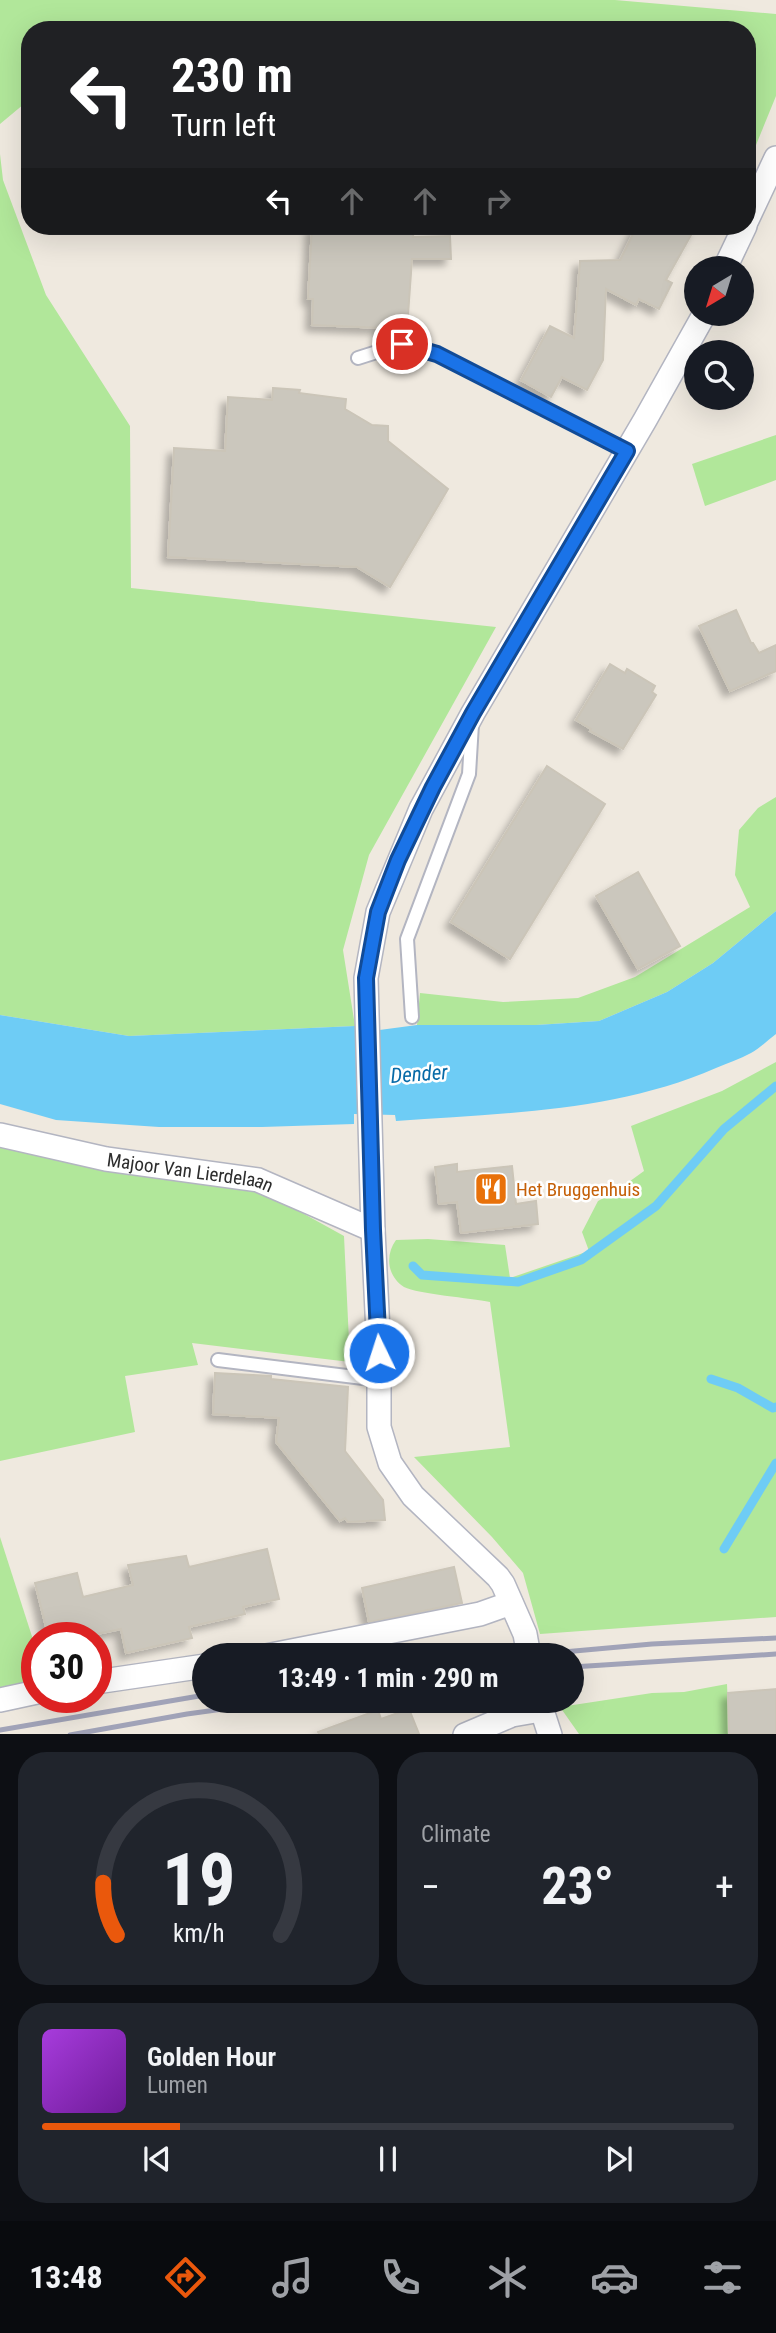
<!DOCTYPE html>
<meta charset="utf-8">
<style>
body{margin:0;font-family:"Roboto Condensed",sans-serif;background:#20242c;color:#f1f3f6;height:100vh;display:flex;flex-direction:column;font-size:26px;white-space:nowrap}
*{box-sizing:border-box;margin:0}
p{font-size:23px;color:#9ea1a6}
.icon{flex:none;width:38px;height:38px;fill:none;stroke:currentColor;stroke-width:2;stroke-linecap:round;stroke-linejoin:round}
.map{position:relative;height:1734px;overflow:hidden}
.drawer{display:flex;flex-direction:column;gap:18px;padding:18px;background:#0d0f14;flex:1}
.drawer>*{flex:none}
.guide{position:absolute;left:21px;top:21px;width:735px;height:214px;border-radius:28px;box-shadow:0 7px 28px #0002;background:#202124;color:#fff;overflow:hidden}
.needle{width:46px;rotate:218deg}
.controls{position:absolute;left:684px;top:256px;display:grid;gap:14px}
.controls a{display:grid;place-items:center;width:70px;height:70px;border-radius:50%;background:#171b24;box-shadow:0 7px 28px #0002;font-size:35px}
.speed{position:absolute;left:21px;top:1622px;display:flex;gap:14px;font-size:35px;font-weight:700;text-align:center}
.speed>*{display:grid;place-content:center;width:91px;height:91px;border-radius:50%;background:#171b24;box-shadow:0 7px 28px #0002;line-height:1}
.speed .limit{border:10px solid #d22;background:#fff;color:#111}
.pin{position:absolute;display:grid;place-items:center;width:60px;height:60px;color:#fff;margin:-30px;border:4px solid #fff;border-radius:50%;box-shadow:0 2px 7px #0007}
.me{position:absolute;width:77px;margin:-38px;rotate:356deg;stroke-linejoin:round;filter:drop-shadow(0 0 5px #0008)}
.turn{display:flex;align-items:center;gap:24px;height:147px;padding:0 35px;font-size:32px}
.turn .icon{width:91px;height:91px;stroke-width:2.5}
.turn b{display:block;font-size:49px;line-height:60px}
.lanes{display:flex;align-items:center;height:66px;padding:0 35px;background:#0003;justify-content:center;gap:35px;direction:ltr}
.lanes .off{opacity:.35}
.big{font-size:52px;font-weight:700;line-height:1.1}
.drawer .card{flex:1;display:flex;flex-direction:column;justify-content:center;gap:10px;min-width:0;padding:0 24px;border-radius:28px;background:#20242c}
.drawer .dial{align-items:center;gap:0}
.dial svg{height:182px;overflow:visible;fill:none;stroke:#363941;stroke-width:7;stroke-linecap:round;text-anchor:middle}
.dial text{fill:#f1f3f6;stroke:none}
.song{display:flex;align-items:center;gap:21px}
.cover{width:84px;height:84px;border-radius:10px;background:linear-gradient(135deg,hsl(280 70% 55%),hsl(280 70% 35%))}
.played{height:7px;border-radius:4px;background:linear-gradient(90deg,#ea580c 20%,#363941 20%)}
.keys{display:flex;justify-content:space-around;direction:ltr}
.heat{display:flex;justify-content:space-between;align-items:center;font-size:38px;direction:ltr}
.drawer .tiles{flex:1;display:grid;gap:18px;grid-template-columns:1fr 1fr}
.card:last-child{grid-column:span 2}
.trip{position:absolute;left:192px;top:1643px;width:392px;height:70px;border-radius:35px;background:#171b24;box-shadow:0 7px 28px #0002;font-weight:700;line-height:70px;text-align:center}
.dock{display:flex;height:112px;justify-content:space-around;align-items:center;background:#090b0e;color:#9ea1a6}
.dock .icon{width:49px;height:49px}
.dock .on{color:#ea580c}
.dock b{font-size:32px;color:#f1f3f6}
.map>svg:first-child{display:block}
</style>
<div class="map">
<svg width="776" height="1735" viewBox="0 0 776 1735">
<defs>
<filter id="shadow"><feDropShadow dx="-6" dy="6" stdDeviation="3.5" flood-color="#0004"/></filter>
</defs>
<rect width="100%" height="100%" fill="#efe9df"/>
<!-- green -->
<g fill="#b1e79a">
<polygon points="0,0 615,0 776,14 776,96 747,167 747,30 30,30 30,99 0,124"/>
<polygon points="0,154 3,180 46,295 130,426 131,588 496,627 369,855 343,950 355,1026 129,1036 0,1015"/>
<polygon points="776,435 776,480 705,506 692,464"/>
<polygon points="776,797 776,911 713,963 667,992 599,1021 536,1025 417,1025 420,993 503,1002 578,998 635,977 750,907 735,875 739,830 758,808"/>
<path d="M776,1062V1617L540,1634L523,1573L492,1537L414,1457L510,1447L490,1302C471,1298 418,1294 404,1287C387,1276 385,1255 396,1240L428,1239L505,1245L510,1278L589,1251L582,1232L598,1201L615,1192L644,1171L631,1126L722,1091Z"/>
<polygon points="0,1146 226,1182 277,1199 344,1236 350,1362 192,1343 198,1365 125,1376 135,1432 0,1461"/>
<polygon points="0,1537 37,1652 37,1683 0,1690"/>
<polygon points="727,1684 729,1734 579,1734 560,1707 652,1693 684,1692"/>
</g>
<!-- water -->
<path fill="#6eccf5" d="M776,911V1034C768,1040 760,1048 751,1053C740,1059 727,1063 716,1068C615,1112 504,1113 396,1121L395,1115L354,1114V1124L262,1127H159L56,1120L0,1104V1015L129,1036L355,1026L357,1033L417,1025H536L599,1021L667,992L713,963Z"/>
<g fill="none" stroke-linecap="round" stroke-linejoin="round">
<!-- stream -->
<g stroke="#6eccf5" stroke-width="9">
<polyline points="413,1266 422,1275 518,1282 581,1260 656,1206 724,1129 776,1086"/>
<polyline points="711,1379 738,1388 773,1408 776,1407"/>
<polyline points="724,1549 776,1463"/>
</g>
</g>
<!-- building -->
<g fill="#cbc7bd" stroke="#cbc5b8" stroke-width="2" filter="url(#shadow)">
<polygon points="312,226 414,226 413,237 450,236 451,259 412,259 407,329 312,325 313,299 308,299"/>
<polygon points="637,226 696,226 666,280 672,283 659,309 639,299 636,305 606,289 603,360 587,390 562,377 551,397 521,380 550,326 574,338 580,261 620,260"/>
<polygon points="273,388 300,390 299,393 346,399 345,409 372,425 388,426 388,441 448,489 390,587 357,567 168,557 174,448 225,451 228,397 272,400"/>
<polygon points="736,610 751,643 753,643 759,653 776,645 776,671 730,691 699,626"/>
<polygon points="610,664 625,673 627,669 655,686 652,692 656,695 623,749 590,731 591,729 576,720"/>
<polygon points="547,766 605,804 510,959 451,922"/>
<polygon points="638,872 680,946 638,969 596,896"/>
<polygon points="457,1164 457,1172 512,1166 516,1204 536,1201 538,1224 461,1233 457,1202 439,1204 435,1167"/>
<polygon points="215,1373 271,1376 271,1379 348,1387 345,1451 383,1500 385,1520 348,1522 345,1518 340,1521 276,1442 279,1418 213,1414"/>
<polygon points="267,1549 279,1599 243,1607 245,1614 189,1627 192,1638 126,1653 121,1629 77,1638 75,1629 48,1635 35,1583 77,1573 83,1597 133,1585 128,1565 186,1556 189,1567"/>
<polygon points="454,1567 462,1603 369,1622 362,1588"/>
<polygon points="776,1689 776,1734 729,1734 728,1693"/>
<polygon points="409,1709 419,1734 319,1734 318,1732 378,1710 381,1719"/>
</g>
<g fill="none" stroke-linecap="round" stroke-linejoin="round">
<defs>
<g id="service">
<polyline points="358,358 402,344 437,354 627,451"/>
<polyline points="412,1017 407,939 469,774 472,724"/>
<polyline points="218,1360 379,1380"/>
</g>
<g id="minor">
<polyline points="747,220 776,158"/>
<polyline points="725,268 745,226"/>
<path id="s1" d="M0,1135L106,1159L258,1180L373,1230"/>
<polyline points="266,1656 480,1614 511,1603"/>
<polyline points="529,1656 525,1634 503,1584 498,1577 413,1496 390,1463 379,1427 379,1353 373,1230 366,978 378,912 421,809 473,713 645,420 705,313"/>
<polyline points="96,1682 205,1666"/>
<polyline points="0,1700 37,1692"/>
<polyline points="539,1701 550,1735"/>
<polyline points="465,1735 512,1715 541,1710"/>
</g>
</defs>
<!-- service casing -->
<use href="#service" stroke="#b3b5c1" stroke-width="16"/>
<!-- minor casing -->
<use href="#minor" stroke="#b3b5c1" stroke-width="26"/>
<!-- service -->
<use href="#service" stroke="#fff" stroke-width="12"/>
<!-- minor -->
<use href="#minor" stroke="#fff" stroke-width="23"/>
<!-- rail -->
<g stroke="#a1a3b8" stroke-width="5">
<polyline points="519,1656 652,1644 776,1638"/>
<polyline points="572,1667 776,1654"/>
<polyline points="0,1730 205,1695"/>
<polyline points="70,1735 187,1714 282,1701"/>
</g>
</g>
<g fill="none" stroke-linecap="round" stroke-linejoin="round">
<defs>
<polyline id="route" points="379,1353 373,1230 366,978 378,912 398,860 433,787 473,713 627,451 437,354 402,344"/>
</defs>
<!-- route casing -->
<use href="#route" stroke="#114b97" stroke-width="18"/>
<!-- route -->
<use href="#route" stroke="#1a73e8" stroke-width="12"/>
</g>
<!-- icons -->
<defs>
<symbol id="restaurant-square" viewBox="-11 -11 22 22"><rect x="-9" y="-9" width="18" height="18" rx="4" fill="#e8710a" stroke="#fff"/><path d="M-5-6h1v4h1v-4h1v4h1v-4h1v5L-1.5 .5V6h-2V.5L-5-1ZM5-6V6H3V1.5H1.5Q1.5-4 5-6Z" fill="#fff"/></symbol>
</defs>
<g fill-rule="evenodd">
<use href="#restaurant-square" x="472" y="1170" width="38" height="38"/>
</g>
<g text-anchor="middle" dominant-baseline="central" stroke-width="5" stroke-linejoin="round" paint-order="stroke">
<!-- street labels -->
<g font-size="19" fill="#2d2d2d" stroke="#fff">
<text stroke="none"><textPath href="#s1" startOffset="194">Majoor Van Lierdelaan</textPath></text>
</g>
<!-- food labels -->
<g font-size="19" fill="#c56008" stroke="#fff" text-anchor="start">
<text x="516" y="1189">Het Bruggenhuis</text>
</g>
<!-- water labels -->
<g font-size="21" font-style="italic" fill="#076aa7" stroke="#fff">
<text transform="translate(419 1074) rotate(-4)">Dender</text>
</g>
</g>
</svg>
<div class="controls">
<a><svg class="needle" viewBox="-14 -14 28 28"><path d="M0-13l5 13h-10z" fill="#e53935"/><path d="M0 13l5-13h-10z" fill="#9ea1a6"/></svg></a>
<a><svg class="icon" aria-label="search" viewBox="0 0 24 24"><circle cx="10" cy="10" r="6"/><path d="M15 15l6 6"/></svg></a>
</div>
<div class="speed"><div class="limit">30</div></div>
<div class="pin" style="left:402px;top:344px;background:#d93025"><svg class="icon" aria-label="arrive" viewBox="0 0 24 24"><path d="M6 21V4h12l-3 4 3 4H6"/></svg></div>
<svg class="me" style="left:379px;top:1353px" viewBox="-20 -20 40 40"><circle r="17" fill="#1a73e8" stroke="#fff" stroke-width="3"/><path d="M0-11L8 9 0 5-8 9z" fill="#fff"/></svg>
<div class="trip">13:49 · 1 min · 290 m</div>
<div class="guide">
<div class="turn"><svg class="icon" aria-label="left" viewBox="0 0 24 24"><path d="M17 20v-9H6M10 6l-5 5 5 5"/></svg><div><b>230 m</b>Turn left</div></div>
<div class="lanes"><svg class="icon" aria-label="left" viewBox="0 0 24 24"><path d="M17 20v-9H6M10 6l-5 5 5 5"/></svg><svg class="icon off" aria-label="ahead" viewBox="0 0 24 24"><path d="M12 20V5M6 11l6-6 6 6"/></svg><svg class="icon off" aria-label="ahead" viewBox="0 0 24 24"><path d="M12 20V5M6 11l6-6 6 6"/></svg><svg class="icon off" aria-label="right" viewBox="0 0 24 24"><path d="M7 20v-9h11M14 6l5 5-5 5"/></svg></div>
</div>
</div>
<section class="drawer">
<div class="tiles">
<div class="card dial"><svg viewBox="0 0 100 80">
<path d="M14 69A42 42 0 1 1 86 69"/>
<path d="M14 69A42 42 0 0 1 8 46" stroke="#ea580c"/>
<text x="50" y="56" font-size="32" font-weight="700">19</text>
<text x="50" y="72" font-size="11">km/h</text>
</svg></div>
<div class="card"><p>Climate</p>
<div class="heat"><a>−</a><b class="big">23°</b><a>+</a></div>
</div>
<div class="card">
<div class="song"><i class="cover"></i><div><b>Golden Hour</b><p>Lumen</p></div></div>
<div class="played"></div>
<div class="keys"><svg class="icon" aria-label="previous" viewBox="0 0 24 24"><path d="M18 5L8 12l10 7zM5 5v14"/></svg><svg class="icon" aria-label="pause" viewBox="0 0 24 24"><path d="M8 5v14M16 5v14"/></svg><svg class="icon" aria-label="next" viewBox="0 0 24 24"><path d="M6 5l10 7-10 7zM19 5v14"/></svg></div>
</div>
</div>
</section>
<nav class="dock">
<b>13:48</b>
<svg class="icon on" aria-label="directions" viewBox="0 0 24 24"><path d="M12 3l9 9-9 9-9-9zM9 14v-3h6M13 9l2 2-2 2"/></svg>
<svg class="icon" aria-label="music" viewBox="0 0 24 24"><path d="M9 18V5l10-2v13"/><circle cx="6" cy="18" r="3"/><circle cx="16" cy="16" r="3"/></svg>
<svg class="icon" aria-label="phone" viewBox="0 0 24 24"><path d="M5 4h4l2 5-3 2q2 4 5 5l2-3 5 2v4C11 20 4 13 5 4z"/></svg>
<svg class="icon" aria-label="climate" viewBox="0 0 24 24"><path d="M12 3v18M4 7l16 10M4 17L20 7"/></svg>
<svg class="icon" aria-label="car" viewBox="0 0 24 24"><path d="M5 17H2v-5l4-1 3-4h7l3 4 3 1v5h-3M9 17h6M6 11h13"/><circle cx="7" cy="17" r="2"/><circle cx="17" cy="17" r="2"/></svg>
<svg class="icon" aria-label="filters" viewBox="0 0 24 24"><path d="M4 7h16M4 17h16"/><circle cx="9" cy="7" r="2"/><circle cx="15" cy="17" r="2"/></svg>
</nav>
